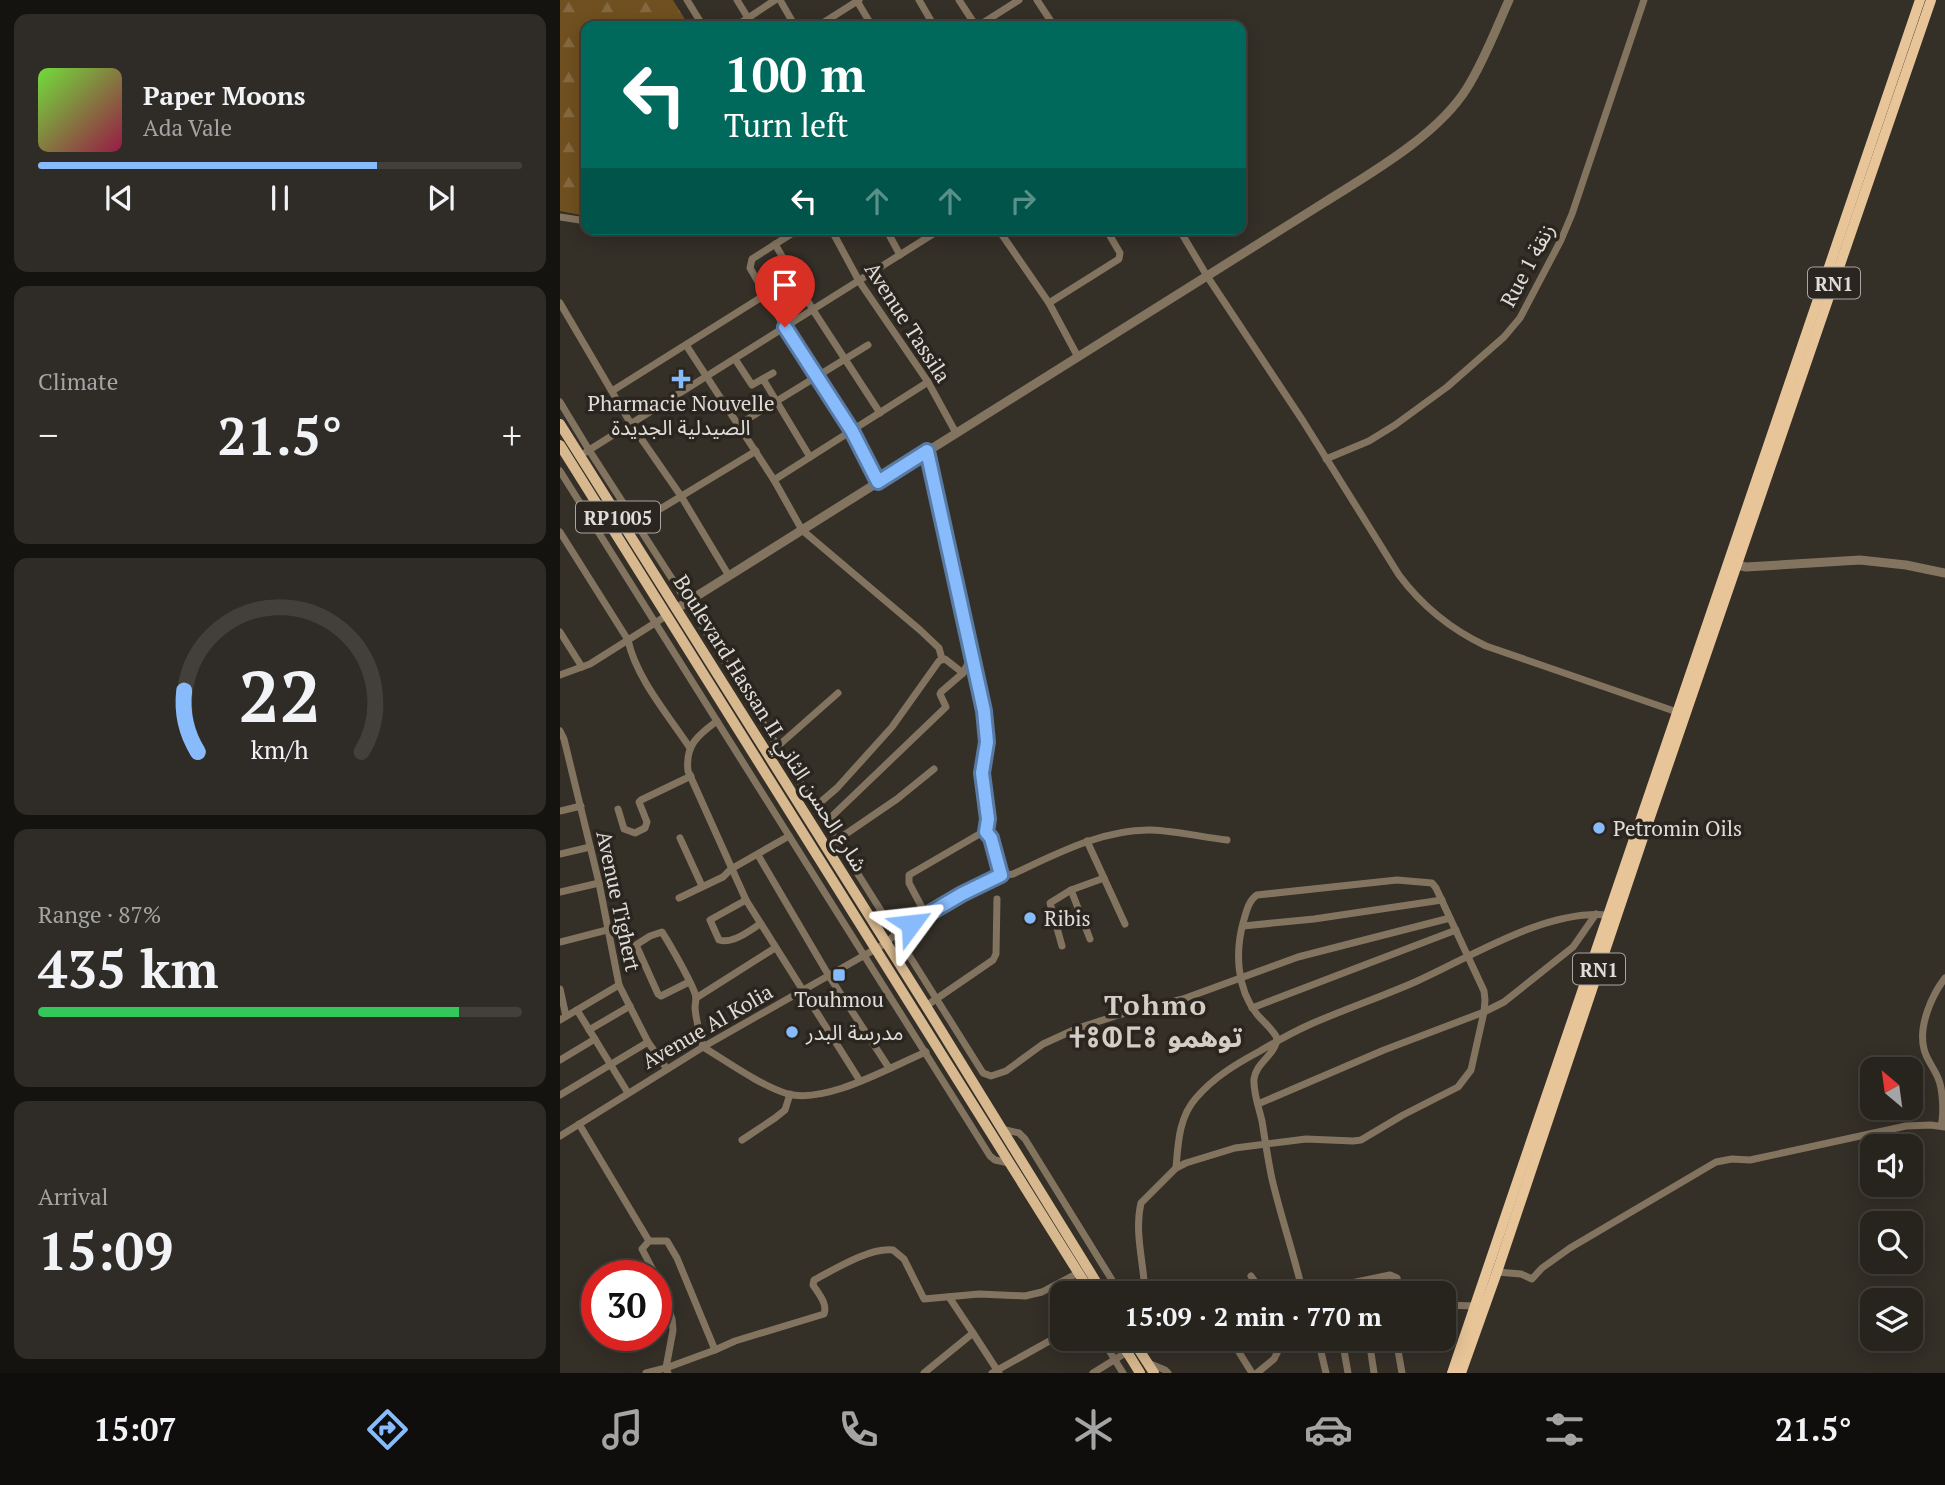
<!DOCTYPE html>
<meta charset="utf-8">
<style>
body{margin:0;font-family:"PT Serif","Noto Sans Arabic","Noto Sans Tifinagh",serif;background:#2f2b26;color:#f1f3f6;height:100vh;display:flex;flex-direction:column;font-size:26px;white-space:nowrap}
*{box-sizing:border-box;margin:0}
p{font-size:23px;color:#a4a4a4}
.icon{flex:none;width:38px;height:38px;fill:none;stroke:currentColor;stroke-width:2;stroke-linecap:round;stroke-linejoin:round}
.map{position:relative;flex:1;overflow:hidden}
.panel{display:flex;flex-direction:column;gap:14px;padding:14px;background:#151310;width:560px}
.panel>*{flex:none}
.hud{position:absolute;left:21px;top:21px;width:665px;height:214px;border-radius:14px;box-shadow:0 4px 18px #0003,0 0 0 2px #43403b;background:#00695c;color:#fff;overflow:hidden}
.needle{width:46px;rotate:331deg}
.tools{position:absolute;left:1300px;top:1057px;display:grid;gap:14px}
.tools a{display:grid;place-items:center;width:63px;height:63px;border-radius:14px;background:#27231d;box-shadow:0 4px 18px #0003,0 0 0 2px #43403b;font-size:35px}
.speed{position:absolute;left:21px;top:1260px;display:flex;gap:14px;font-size:35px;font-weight:700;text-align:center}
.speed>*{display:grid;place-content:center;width:91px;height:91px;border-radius:50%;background:#27231d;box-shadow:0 4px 18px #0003,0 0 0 2px #43403b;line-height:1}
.speed .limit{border:10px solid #d22;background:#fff;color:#111}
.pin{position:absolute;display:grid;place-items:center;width:60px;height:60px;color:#fff;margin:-72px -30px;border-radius:50% 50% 50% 0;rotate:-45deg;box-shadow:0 0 7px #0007}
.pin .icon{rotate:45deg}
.me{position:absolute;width:77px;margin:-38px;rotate:60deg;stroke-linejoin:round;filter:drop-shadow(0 0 5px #0008)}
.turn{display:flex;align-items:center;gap:24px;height:147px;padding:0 28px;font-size:32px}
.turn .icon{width:91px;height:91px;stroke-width:2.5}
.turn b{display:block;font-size:49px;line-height:60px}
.lanes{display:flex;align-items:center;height:66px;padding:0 28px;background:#0003;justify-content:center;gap:35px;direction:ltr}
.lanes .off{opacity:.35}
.big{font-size:52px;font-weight:700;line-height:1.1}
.panel .card{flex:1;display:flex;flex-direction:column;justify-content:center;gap:10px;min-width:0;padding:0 24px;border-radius:14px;background:#2f2b26}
.panel .dial{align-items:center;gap:0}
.dial svg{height:182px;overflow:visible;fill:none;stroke:#43403b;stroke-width:7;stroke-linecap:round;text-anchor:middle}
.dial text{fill:#f1f3f6;stroke:none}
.song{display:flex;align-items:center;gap:21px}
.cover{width:84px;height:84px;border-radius:10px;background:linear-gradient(135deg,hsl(100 70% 55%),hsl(340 70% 35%))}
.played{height:7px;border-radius:4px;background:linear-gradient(90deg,#87bbfb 70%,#43403b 70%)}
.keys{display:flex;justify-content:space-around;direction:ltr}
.heat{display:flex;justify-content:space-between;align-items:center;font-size:38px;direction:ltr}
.charge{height:10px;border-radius:5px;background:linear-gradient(90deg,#34c759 87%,#43403b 0)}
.trip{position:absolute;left:490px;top:1281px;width:406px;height:70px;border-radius:14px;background:#27231d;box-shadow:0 4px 18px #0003,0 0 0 2px #43403b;font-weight:700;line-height:70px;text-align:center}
.tabs{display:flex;height:112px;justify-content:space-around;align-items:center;background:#100e0c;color:#a4a4a4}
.tabs .icon{width:49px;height:49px}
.tabs .selected{color:#87bbfb}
.tabs b{font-size:32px;color:#f1f3f6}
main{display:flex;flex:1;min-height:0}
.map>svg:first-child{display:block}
</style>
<main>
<section class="panel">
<div class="card">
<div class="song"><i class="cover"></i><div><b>Paper Moons</b><p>Ada Vale</p></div></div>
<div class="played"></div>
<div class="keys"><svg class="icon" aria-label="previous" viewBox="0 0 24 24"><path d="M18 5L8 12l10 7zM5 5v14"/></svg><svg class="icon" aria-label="pause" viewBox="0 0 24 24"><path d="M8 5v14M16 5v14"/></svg><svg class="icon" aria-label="next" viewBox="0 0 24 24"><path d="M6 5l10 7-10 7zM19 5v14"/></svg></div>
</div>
<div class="card"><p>Climate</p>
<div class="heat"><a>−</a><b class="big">21.5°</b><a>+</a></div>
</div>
<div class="card dial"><svg viewBox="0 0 100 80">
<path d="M14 69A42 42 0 1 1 86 69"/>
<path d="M14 69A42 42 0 0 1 8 42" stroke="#87bbfb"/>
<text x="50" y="56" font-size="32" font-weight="700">22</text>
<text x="50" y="72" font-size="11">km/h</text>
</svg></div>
<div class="card"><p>Range · 87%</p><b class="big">435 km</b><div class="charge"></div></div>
<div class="card"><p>Arrival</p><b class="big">15:09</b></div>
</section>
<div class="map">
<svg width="1385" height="1373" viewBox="0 0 1385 1373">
<defs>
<pattern id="forest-firs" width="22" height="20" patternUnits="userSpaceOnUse" patternTransform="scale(1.75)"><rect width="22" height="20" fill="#705020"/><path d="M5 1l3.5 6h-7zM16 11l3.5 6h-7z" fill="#846940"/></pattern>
</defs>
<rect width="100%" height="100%" fill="#342f27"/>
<!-- forest -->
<polygon fill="url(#forest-firs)" points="0,0 113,0 129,26 26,26 26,216 0,211"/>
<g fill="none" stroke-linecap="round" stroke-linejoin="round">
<!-- minor -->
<g stroke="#837460" stroke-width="7">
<polyline points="127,0 143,26"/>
<polyline points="177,0 188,18"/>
<polyline points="220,0 235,26"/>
<polyline points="359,0 374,26"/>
<polyline points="399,0 416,26"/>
<polyline points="477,0 494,26"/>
<polyline points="297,1 312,26"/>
<polyline points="176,26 215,0"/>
<polyline points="258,26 299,0"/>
<polyline points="418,26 459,0"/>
<polyline points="0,217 26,221"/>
<polyline points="239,229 192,259 190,268 225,328 292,431 319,482"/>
<polyline points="271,229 299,281 368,382 396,433"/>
<polyline points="326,229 340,255"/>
<polyline points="438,229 489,303 518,357"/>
<path d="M619,229L647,276L743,421L839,575C862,606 890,629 926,646L1117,712"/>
<polyline points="275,236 285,229"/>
<polyline points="215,244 253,310 320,413"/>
<polyline points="0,303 71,424 121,496 169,576"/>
<polyline points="489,303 559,259 560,253 546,229"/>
<polyline points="126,345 214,480 242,530 360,630 379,648 382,659"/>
<polyline points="175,359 192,385 213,373"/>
<polyline points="203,379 250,457"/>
<polyline points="52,391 205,295"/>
<polyline points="0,402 29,450 127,602 423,1073 431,1076 446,1071 483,1044 518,1028 562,1014 623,999 738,957 890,918"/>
<polyline points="178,425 308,345"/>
<polyline points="367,451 424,711 427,742 422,773 428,819 426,832"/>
<polyline points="26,452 381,229"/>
<polyline points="766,459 809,441 835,425 887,387 944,337 960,318 1001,240 1012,214 1084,0"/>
<polyline points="0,471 430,1156 435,1160 449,1163"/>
<polyline points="214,480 368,382"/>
<polyline points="77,523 196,451"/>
<path d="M0,532L68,640C76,678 109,716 130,748"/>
<polyline points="0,632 22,667"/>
<polyline points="0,675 30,664 106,616"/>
<path d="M157,721C138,735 125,745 128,771L186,900L300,1081"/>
<polyline points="0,731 4,739 39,883 59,985 88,1042 107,1069"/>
<polyline points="218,746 278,693"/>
<polyline points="256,806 277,788 332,727 379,661 385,659 403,673"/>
<polyline points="58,809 64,829 75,833 85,828 87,822 79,802 81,800 131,776"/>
<polyline points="0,811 21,806"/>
<polyline points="266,822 386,707 380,694 381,692 403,673 412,656"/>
<polyline points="120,838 142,886"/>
<polyline points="277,840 337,799 374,769"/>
<polyline points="527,841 565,924"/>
<polyline points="0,854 30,847"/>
<polyline points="198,855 269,976 329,1068"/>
<polyline points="511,890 530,939"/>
<polyline points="0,892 39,883"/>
<polyline points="119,898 163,877 171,869 229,836"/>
<path d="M186,900L150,920L159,940C173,944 189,931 200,924"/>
<polyline points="366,915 349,883 349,875 423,832 426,832 431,838 441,875"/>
<polyline points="683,926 754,919 882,900"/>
<polyline points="0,942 47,930"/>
<polyline points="502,946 490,903 511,890 544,878"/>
<path d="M129,982L101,996L98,994L76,945L90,936L102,932C109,943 134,986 136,997C136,1001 135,1005 135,1008C136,1021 140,1034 143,1047C168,1062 201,1086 228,1094C267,1104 330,1067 366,1052"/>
<polyline points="0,989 6,1016"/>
<polyline points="136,998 215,948"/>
<polyline points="366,1006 433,960 436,954 437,899"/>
<polyline points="692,1008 896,930"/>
<polyline points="17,1010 68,1093"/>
<polyline points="0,1020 59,985"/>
<polyline points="29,1030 70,1006"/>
<polyline points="0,1060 35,1039"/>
<polyline points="0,1095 88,1042"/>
<polyline points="698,1104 824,1050 924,1012 944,1002 1013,947 1036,914"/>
<polyline points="19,1124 89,1241"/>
<path d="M1381,1126C1384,1114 1383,1089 1378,1078C1374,1068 1366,1059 1364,1049C1358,1026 1372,995 1385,978"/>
<polyline points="441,1129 459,1133 465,1139 560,1293"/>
<path d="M0,1136L143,1047L326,943C347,922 425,877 453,874C496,854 543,829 591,830C616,831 642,837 667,840"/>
<polyline points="182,1140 215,1118 225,1110 230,1094"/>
<path d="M616,1168C618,1143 619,1117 636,1098C654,1077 676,1064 700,1051C717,1041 733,1032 751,1024C785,1009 821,997 855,982C911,957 985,909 1048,915"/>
<polyline points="937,1272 961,1274 972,1279 982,1268 1010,1248 1156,1162 1172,1159 1190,1160 1346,1126 1371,1125 1385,1127"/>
<polyline points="96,1276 82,1249 89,1241 107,1241 117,1258 155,1350"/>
<polyline points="691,1276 703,1293"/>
<polyline points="507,1280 515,1293"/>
<path d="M585,1293C584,1264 574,1232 581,1203L616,1168L626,1163L675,1148L746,1139L793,1141L801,1140L843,1115L898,1087L911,1070L924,1012L925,1000L924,991L876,888L872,883L837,880L697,895C688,901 686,913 683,923C675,953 677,988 696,1013C702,1021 712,1028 717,1038C716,1055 696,1062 694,1079C693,1092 699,1108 702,1121C705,1140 708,1160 712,1179C721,1217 734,1255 743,1293"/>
<polyline points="605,1293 626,1286 632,1293"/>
<polyline points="743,1293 830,1275 837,1278 841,1293"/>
<polyline points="389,1297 413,1333"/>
<polyline points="884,1305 915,1306"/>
<polyline points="542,1339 563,1373"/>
<polyline points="672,1339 677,1349 696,1339"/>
<polyline points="758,1339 766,1373"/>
<polyline points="782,1339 788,1373"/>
<polyline points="809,1339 814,1373"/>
<polyline points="836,1339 842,1373"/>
<polyline points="677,1349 692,1373"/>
<polyline points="588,1363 605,1370 608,1373"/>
<polyline points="86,1373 106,1368 113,1330 112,1319 96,1277"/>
<path d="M108,1373L106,1368L155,1350L175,1341L264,1314C268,1304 258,1293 253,1285L254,1280C275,1269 310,1247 333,1250L344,1259L364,1299L419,1294L465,1296L482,1292L518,1273"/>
<polyline points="364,1373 413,1333 439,1373"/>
<polyline points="432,1373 502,1334"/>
<polyline points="533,1373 567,1352"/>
<polyline points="697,1373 714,1359 724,1339"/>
</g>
<!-- tertiary -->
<g stroke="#837460" stroke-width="9">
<polyline points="1172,564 1186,567 1300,560 1346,565 1385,573"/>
<path d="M116,609L765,202C811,173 878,135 907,88C924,61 936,29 949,0"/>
</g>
<!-- primary -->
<g stroke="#d7b88f" stroke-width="10">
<polyline points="0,424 366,1006 543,1293"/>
<polyline points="0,445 531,1293"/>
<polyline points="559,1339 580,1373"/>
<polyline points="572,1339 594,1373"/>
</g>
<!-- trunk -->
<g stroke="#e8c598" stroke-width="10">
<polyline points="892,1373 1360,0"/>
<polyline points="901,1373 937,1272 1086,829 1371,0"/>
</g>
</g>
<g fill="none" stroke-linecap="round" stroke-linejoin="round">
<defs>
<polyline id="route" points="225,327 292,431 318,482 367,451 419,688 424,711 427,742 422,773 428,819 426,832 431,838 441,875 402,894 351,924"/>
</defs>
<!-- route casing -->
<use href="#route" stroke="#587aa3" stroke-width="18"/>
<!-- route -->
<use href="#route" stroke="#87bbfb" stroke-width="12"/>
</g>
<!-- markers -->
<g fill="#87bbfb" stroke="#2a251e" stroke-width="2.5">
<path d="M117.5 368.5h7v7h7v7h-7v7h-7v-7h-7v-7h7z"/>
<circle cx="1039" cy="828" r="7"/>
<circle cx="470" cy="918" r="7"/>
<rect x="272" y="968" width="14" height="14" rx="3.5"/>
<circle cx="232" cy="1032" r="7"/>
</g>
<g text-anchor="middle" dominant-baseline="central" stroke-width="7" stroke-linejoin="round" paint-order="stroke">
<!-- shield labels -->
<g fill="#2a251e" stroke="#a9a5a0" stroke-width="2">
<rect x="1248" y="267.5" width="52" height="31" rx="5"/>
<rect x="16" y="501.5" width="84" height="31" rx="5"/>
<rect x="1013" y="953.5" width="52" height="31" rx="5"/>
</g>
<g font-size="19" font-weight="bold" fill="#e0dcd8">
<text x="1274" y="283">RN1</text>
<text x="58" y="517">RP1005</text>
<text x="1039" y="969">RN1</text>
</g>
<!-- street labels -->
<g font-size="21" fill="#e0dcd8" stroke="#2a251e">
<text transform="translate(967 265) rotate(-62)">Rue 1 زنقة</text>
<text transform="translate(348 322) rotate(57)">Avenue Tassila</text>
<text transform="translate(211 723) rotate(58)">Boulevard Hassan II شارع الحسن الثاني</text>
<text transform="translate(59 901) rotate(78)">Avenue Tighert</text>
<text transform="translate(147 1026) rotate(-30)">Avenue Al Kolia</text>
</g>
<!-- poi labels -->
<g font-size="21" fill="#e0dcd8" stroke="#2a251e" text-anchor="start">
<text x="121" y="403" text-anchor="middle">Pharmacie Nouvelle<tspan x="121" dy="24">الصيدلية الجديدة</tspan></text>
<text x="1053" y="828">Petromin Oils</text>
<text x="484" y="918">Ribis</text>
<text x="279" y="999" text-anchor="middle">Touhmou</text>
<text x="246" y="1032">مدرسة البدر</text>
</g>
<!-- district labels -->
<g font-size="28" font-weight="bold" letter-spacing="2" fill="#d4cdc3" stroke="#2a251e">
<text x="596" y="1004">Tohmo<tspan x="596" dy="32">ⵜⵓⵀⵎⵓ توهمو</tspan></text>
</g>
</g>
</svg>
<div class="tools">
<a><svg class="needle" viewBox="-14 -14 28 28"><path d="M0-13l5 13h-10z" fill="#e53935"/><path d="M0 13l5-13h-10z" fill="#a4a4a4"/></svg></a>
<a><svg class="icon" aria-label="sound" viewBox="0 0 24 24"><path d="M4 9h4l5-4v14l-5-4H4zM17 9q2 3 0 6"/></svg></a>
<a><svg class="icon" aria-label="search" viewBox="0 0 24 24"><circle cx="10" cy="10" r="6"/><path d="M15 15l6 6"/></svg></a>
<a><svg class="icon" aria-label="layers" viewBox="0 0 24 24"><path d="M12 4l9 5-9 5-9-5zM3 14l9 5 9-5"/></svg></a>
</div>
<div class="speed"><div class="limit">30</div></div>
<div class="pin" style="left:225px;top:327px;background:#d93025"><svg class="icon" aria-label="arrive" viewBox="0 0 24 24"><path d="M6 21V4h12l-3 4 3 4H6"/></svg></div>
<svg class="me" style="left:351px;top:924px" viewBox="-20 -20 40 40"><path d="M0-17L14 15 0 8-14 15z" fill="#87bbfb" stroke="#fff" stroke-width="4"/></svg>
<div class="trip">15:09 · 2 min · 770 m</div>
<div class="hud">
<div class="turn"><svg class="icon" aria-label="left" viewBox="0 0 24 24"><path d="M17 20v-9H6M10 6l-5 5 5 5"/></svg><div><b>100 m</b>Turn left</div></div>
<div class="lanes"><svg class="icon" aria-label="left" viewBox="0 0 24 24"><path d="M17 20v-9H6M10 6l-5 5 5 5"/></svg><svg class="icon off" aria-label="ahead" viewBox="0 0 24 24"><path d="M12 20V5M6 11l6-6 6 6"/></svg><svg class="icon off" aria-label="ahead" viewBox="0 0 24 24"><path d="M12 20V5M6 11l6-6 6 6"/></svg><svg class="icon off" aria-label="right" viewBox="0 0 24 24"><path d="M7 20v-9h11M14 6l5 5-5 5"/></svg></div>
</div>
</div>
</main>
<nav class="tabs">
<b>15:07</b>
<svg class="icon selected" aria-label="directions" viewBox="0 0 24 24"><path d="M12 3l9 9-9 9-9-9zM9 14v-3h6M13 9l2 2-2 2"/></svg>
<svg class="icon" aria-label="music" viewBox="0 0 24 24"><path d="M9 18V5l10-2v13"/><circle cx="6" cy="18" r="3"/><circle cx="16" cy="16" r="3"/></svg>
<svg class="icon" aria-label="phone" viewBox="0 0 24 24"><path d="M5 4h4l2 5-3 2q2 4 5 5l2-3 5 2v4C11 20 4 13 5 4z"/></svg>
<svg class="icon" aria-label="climate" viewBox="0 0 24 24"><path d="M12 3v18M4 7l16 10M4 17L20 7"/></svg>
<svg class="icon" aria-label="car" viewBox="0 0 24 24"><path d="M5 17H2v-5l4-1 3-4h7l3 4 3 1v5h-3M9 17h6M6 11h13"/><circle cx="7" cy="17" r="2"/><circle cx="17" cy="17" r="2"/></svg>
<svg class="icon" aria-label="filters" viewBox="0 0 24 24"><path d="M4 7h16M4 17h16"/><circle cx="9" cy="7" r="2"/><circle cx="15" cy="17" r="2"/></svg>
<b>21.5°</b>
</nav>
